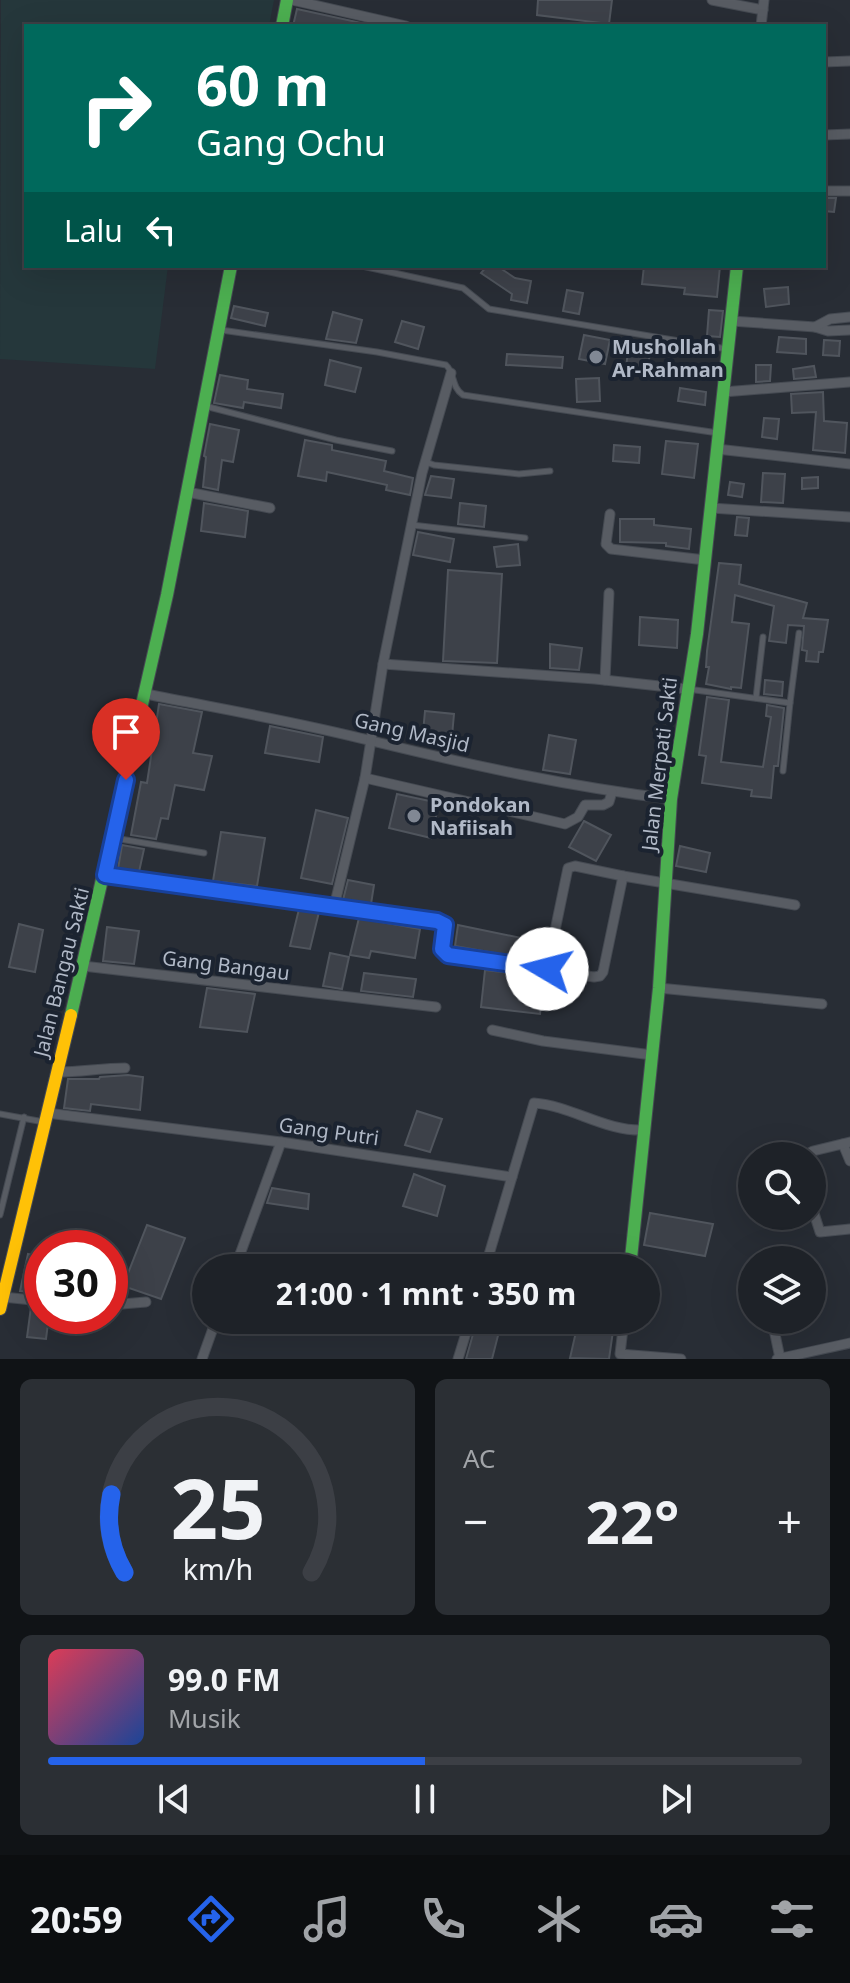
<!DOCTYPE html>
<html lang="id">
<meta charset="utf-8">
<style>
body{margin:0;font-family:"Noto Sans",sans-serif;background:#2b2f34;color:#f1f3f6;height:100vh;display:flex;flex-direction:column;font-size:30px;white-space:nowrap}
*{box-sizing:border-box;margin:0}
p{font-size:26px;color:#a1a4a8}
.icon{flex:none;width:44px;height:44px;fill:none;stroke:currentColor;stroke-width:2;stroke-linecap:round;stroke-linejoin:round}
.map{position:relative;height:1359px;overflow:hidden}
.side{display:flex;flex-direction:column;gap:20px;padding:20px;background:#101316;flex:1}
.side>*{flex:none}
.banner{position:absolute;left:24px;top:24px;width:802px;height:244px;border-radius:0px;box-shadow:0 8px 32px #0002,0 0 0 2px #3c3f45;background:#00695c;color:#fff;overflow:hidden}
.fabs{position:absolute;left:738px;top:1142px;display:grid;gap:16px}
.fabs a{display:grid;place-items:center;width:88px;height:88px;border-radius:50%;background:#1e2228;box-shadow:0 8px 32px #0002,0 0 0 2px #3c3f45;font-size:40px}
.speed{position:absolute;left:24px;top:1230px;display:flex;gap:16px;font-size:40px;font-weight:700;text-align:center}
.speed>*{display:grid;place-content:center;width:104px;height:104px;border-radius:50%;background:#1e2228;box-shadow:0 8px 32px #0002,0 0 0 2px #3c3f45;line-height:1}
.speed .limit{border:12px solid #d22;background:#fff;color:#111}
.pin{position:absolute;display:grid;place-items:center;width:68px;height:68px;color:#fff;margin:-82px -34px;border-radius:50% 50% 50% 0;rotate:-45deg;box-shadow:0 0 8px #0007}
.pin .icon{rotate:45deg}
.me{position:absolute;width:88px;margin:-44px;rotate:278deg;stroke-linejoin:round;filter:drop-shadow(0 0 6px #0008)}
.turn{display:flex;align-items:center;gap:28px;height:168px;padding:0 40px;font-size:36px}
.turn .icon{width:104px;height:104px;stroke-width:2.5}
.turn b{display:block;font-size:56px;line-height:68px}
.then{display:flex;align-items:center;height:76px;padding:0 40px;background:#0003;gap:16px;font-size:30px}
.big{font-size:60px;font-weight:700;line-height:1.1}
.side .tile{flex:1;display:flex;flex-direction:column;justify-content:center;gap:12px;min-width:0;padding:0 28px;border-radius:12px;background:#2b2f34}
.side .dial{align-items:center;gap:0}
.dial svg{height:208px;overflow:visible;fill:none;stroke:#3c3f45;stroke-width:7;stroke-linecap:round;text-anchor:middle}
.dial text{fill:#f1f3f6;stroke:none}
.song{display:flex;align-items:center;gap:24px}
.cover{width:96px;height:96px;border-radius:12px;background:linear-gradient(135deg,hsl(350 70% 55%),hsl(220 70% 35%))}
.played{height:8px;border-radius:4px;background:linear-gradient(90deg,#2563eb 50%,#3c3f45 50%)}
.keys{display:flex;justify-content:space-around;direction:ltr}
.heat{display:flex;justify-content:space-between;align-items:center;font-size:44px;direction:ltr}
.side .tiles{flex:1;display:grid;gap:20px;grid-template-columns:1fr 1fr}
.tile:last-child{grid-column:span 2}
.trip{position:absolute;left:192px;top:1254px;width:468px;height:80px;border-radius:40px;background:#1e2228;box-shadow:0 8px 32px #0002,0 0 0 2px #3c3f45;font-weight:700;line-height:80px;text-align:center}
.tabs{display:flex;height:128px;justify-content:space-around;align-items:center;background:#0c0e10;color:#a1a4a8}
.tabs .icon{width:56px;height:56px}
.tabs .selected{color:#2563eb}
.tabs b{font-size:36px;color:#f1f3f6}
.map>svg:first-child{display:block}
</style>
<div class="map">
<svg width="850" height="1359" viewBox="0 0 850 1359">
<rect width="100%" height="100%" fill="#282d35"/>
<!-- green -->
<polygon fill="#25373b" points="1,0 274,0 269,26 26,26 26,266 168,266 155,369 0,359"/>
<!-- building -->
<g fill="#3d4149" stroke="#50555d" stroke-width="2">
<polygon points="538,0 612,0 609,24 537,15"/>
<polygon points="297,9 366,24 366,26 293,26"/>
<polygon points="826,198 836,198 834,212 824,211"/>
<polygon points="487,266 497,266 515,278 531,281 527,303 511,300 512,294 481,273"/>
<polygon points="644,266 720,266 717,297 684,294 685,288 642,284"/>
<polygon points="788,287 789,304 766,307 764,289"/>
<polygon points="567,290 583,293 579,314 563,311"/>
<polygon points="234,306 268,313 265,326 231,318"/>
<polygon points="709,310 723,311 720,337 707,336"/>
<polygon points="333,312 362,320 356,343 326,339"/>
<polygon points="402,321 424,327 418,349 395,342"/>
<polygon points="584,335 610,340 605,364 579,359"/>
<polygon points="779,337 806,339 806,354 777,352"/>
<polygon points="824,340 840,341 839,356 823,355"/>
<polygon points="629,343 651,346 647,373 626,368"/>
<polygon points="507,354 563,357 562,368 506,365"/>
<polygon points="330,360 361,368 355,392 325,385"/>
<polygon points="756,365 771,365 770,381 756,382"/>
<polygon points="814,366 816,377 794,379 793,369"/>
<polygon points="220,375 248,380 247,389 283,394 281,408 244,402 243,408 214,403"/>
<polygon points="599,378 600,401 577,402 576,379"/>
<polygon points="680,388 706,392 705,405 678,401"/>
<polygon points="823,392 824,421 847,423 845,453 813,450 816,412 792,413 791,394"/>
<polygon points="764,418 779,419 777,439 762,437"/>
<polygon points="210,424 239,430 233,462 222,460 218,490 203,487 206,457 204,456"/>
<polygon points="305,440 332,445 332,450 386,461 384,471 413,478 410,495 386,490 387,485 327,472 326,481 298,476"/>
<polygon points="666,441 698,444 694,478 662,474"/>
<polygon points="614,445 640,447 639,463 613,461"/>
<polygon points="763,473 785,474 783,503 761,502"/>
<polygon points="431,476 454,479 451,498 425,495"/>
<polygon points="818,477 818,488 802,489 802,478"/>
<polygon points="730,482 744,484 742,497 728,495"/>
<polygon points="204,503 248,511 245,537 201,531"/>
<polygon points="460,503 486,506 484,527 458,524"/>
<polygon points="737,517 749,518 747,536 735,535"/>
<polygon points="620,519 654,519 654,525 691,529 689,549 666,546 666,543 620,542"/>
<polygon points="418,532 454,539 450,562 413,555"/>
<polygon points="518,544 520,565 497,567 494,547"/>
<polygon points="719,563 741,565 739,584 807,603 803,618 828,620 823,652 819,652 818,662 806,661 807,651 802,650 804,626 788,625 786,643 769,641 774,606 735,595 732,622 749,624 741,688 731,687 731,689 706,684 709,667 706,667 707,651"/>
<polygon points="448,570 502,574 497,663 443,661"/>
<polygon points="640,617 678,620 677,648 639,645"/>
<polygon points="550,644 582,648 579,670 550,668"/>
<polygon points="765,680 783,682 782,696 764,694"/>
<polygon points="707,697 729,700 721,762 763,767 771,717 766,716 767,705 784,708 778,766 774,766 771,798 751,796 752,790 702,783 706,756 699,755"/>
<polygon points="159,704 202,712 193,753 212,756 204,790 175,785 168,819 161,818 156,839 131,835 141,782 147,783"/>
<polygon points="425,711 454,714 451,747 422,744"/>
<polygon points="270,726 323,737 319,762 265,753"/>
<polygon points="549,735 576,740 570,774 543,770"/>
<polygon points="397,794 439,803 431,838 389,828"/>
<polygon points="316,810 348,818 332,884 301,878"/>
<polygon points="584,821 611,835 596,861 569,847"/>
<polygon points="221,832 265,838 257,886 213,881"/>
<polygon points="122,845 144,849 139,872 118,869"/>
<polygon points="680,846 710,853 706,872 676,866"/>
<polygon points="348,880 374,885 371,904 343,900"/>
<polygon points="299,909 319,912 310,949 290,946"/>
<polygon points="359,918 420,929 415,958 371,951 369,958 350,955"/>
<polygon points="19,924 43,930 35,972 9,967"/>
<polygon points="458,925 536,941 533,960 455,946"/>
<polygon points="107,927 139,931 134,964 103,961"/>
<polygon points="330,953 349,957 342,989 323,986"/>
<polygon points="485,970 544,977 540,1014 481,1007"/>
<polygon points="364,973 416,979 413,997 361,991"/>
<polygon points="207,988 255,994 247,1032 200,1027"/>
<polygon points="128,1075 143,1077 140,1110 91,1104 90,1111 64,1108 68,1079 99,1079 100,1077"/>
<polygon points="417,1111 442,1119 430,1152 405,1145"/>
<polygon points="414,1174 445,1186 437,1216 403,1206"/>
<polygon points="272,1188 309,1194 308,1209 267,1203"/>
<polygon points="650,1213 713,1224 705,1256 644,1245"/>
<polygon points="147,1225 185,1238 161,1299 123,1286"/>
<polygon points="28,1254 42,1257 42,1293 20,1291"/>
<polygon points="247,1256 300,1262 300,1268 245,1268"/>
<polygon points="31,1307 42,1308 42,1316 49,1316 46,1339 27,1337"/>
<polygon points="477,1320 502,1320 492,1359 466,1359"/>
<polygon points="578,1323 613,1331 609,1359 570,1358"/>
</g>
<g fill="none" stroke-linecap="round" stroke-linejoin="round">
<defs>
<g id="lane">
<polyline points="362,266 463,288 489,309 727,349"/>
<path d="M221,330L377,352L446,365C455,373 451,387 463,395L718,433"/>
<polyline points="205,406 336,440 392,451"/>
<polyline points="426,462 434,465 519,474 550,471"/>
<polyline points="412,525 525,538"/>
<polyline points="688,689 790,703 783,771"/>
<polyline points="756,698 763,637"/>
<polyline points="790,703 799,633"/>
<polyline points="114,838 204,853"/>
<polyline points="0,1114 44,1122"/>
<polyline points="0,1215 24,1117"/>
</g>
<g id="street">
<polyline points="292,0 406,26"/>
<polyline points="712,0 763,10"/>
<polyline points="761,26 764,0"/>
<polyline points="824,62 850,61"/>
<polyline points="824,135 850,134"/>
<polyline points="824,191 850,191"/>
<polyline points="731,321 815,327 828,331 850,330"/>
<polyline points="815,327 830,319 850,317"/>
<polyline points="723,392 850,382"/>
<polyline points="717,449 850,464"/>
<polyline points="187,492 270,508"/>
<polyline points="711,508 850,517"/>
<polyline points="610,514 606,544 611,549 705,560"/>
<polyline points="383,664 595,679 687,689"/>
<polyline points="605,680 609,593"/>
<path d="M146,694C221,709 298,722 372,741C471,765 570,787 671,799"/>
<polyline points="365,778 565,824 578,817 585,805 603,805 609,802 612,792"/>
<polyline points="105,875 437,921 445,925 442,949 448,955 594,977 600,976 603,972 623,876 795,905"/>
<polyline points="334,907 365,778 383,664 422,473 451,373"/>
<polyline points="83,966 436,1007"/>
<polyline points="547,969 568,868 575,866 623,876"/>
<polyline points="659,988 822,1004"/>
<polyline points="492,1030 543,1041 652,1055"/>
<path d="M58,1072C82,1072 101,1068 125,1068"/>
<polyline points="47,1113 281,1142 512,1177 485,1268"/>
<polyline points="843,1144 850,1161"/>
<polyline points="804,1156 813,1151 850,1142"/>
<path d="M512,1177L534,1103C573,1106 605,1132 645,1130"/>
<polyline points="812,1207 820,1232 850,1229"/>
<polyline points="235,1268 281,1142"/>
<polyline points="3,1297 42,1301"/>
<polyline points="110,1305 146,1302"/>
<polyline points="624,1320 620,1354 681,1359"/>
<polyline points="772,1320 780,1358"/>
<polyline points="202,1359 216,1320"/>
<polyline points="458,1359 470,1320"/>
<polyline points="777,1359 850,1343"/>
</g>
<g id="fast">
<polyline points="282,26 287,0"/>
<polyline points="71,1015 167,595 231,266"/>
<polyline points="630,1268 659,988 671,799 697,634 737,266"/>
</g>
<polyline id="slow" points="0,1309 71,1015"/>
</defs>
<!-- lane casing -->
<use href="#lane" stroke="#454a52" stroke-width="7"/>
<!-- street casing -->
<use href="#street" stroke="#454a52" stroke-width="11"/>
<!-- fast casing -->
<use href="#fast" stroke="#454a52" stroke-width="14"/>
<!-- slow casing -->
<use href="#slow" stroke="#454a52" stroke-width="14"/>
<!-- lane -->
<use href="#lane" stroke="#585c63" stroke-width="5"/>
<!-- street -->
<use href="#street" stroke="#585c63" stroke-width="9"/>
<!-- fast -->
<use href="#fast" stroke="#4caf50" stroke-width="12"/>
<!-- slow -->
<use href="#slow" stroke="#ffc107" stroke-width="12"/>
</g>
<g fill="none" stroke-linecap="round" stroke-linejoin="round">
<defs>
<polyline id="route" points="126,780 105,875 437,921 445,925 442,949 448,955 547,969"/>
</defs>
<!-- route casing -->
<use href="#route" stroke="#184099" stroke-width="20"/>
<!-- route -->
<use href="#route" stroke="#2563eb" stroke-width="14"/>
</g>
<!-- markers -->
<g fill="#818894" stroke="#1b2330" stroke-width="3">
<circle cx="596" cy="357" r="8"/>
<circle cx="414" cy="816" r="8"/>
</g>
<g text-anchor="middle" dominant-baseline="central" stroke-width="8" stroke-linejoin="round" paint-order="stroke">
<!-- poi labels -->
<g font-size="20" font-weight="bold" fill="#b1b9c7" stroke="#1b2330" text-anchor="start">
<text x="612" y="346">Mushollah<tspan x="612" dy="23">Ar-Rahman</tspan></text>
<text x="430" y="804">Pondokan<tspan x="430" dy="23">Nafiisah</tspan></text>
</g>
<!-- street labels -->
<g font-size="20" fill="#b1b9c7" stroke="#1b2330">
<text transform="translate(412 732) rotate(13)">Gang Masjid</text>
<text transform="translate(659 764) rotate(-83)">Jalan Merpati Sakti</text>
<text transform="translate(226 965) rotate(7)">Gang Bangau</text>
<text transform="translate(61 972) rotate(-76)">Jalan Bangau Sakti</text>
<text transform="translate(329 1131) rotate(8)">Gang Putri</text>
</g>
</g>
</svg>
<div class="fabs">
<a><svg class="icon" aria-label="search" viewBox="0 0 24 24"><circle cx="10" cy="10" r="6"/><path d="M15 15l6 6"/></svg></a>
<a><svg class="icon" aria-label="layers" viewBox="0 0 24 24"><path d="M12 4l9 5-9 5-9-5zM3 14l9 5 9-5"/></svg></a>
</div>
<div class="speed"><div class="limit">30</div></div>
<div class="pin" style="left:126px;top:780px;background:#d93025"><svg class="icon" aria-label="arrive" viewBox="0 0 24 24"><path d="M6 21V4h12l-3 4 3 4H6"/></svg></div>
<svg class="me" style="left:547px;top:969px" viewBox="-20 -20 40 40"><circle r="19" fill="#fff"/><path d="M0-13L10 11 0 6-10 11z" fill="#2563eb"/></svg>
<div class="trip">21:00 · 1 mnt · 350 m</div>
<div class="banner">
<div class="turn"><svg class="icon" aria-label="right" viewBox="0 0 24 24"><path d="M7 20v-9h11M14 6l5 5-5 5"/></svg><div><b>60 m</b>Gang Ochu</div></div>
<div class="then">Lalu<svg class="icon" aria-label="left" viewBox="0 0 24 24"><path d="M17 20v-9H6M10 6l-5 5 5 5"/></svg></div>
</div>
</div>
<section class="side">
<div class="tiles">
<div class="tile dial"><svg viewBox="0 0 100 80">
<path d="M14 69A42 42 0 1 1 86 69"/>
<path d="M14 69A42 42 0 0 1 9 39" stroke="#2563eb"/>
<text x="50" y="56" font-size="32" font-weight="700">25</text>
<text x="50" y="72" font-size="11">km/h</text>
</svg></div>
<div class="tile"><p>AC</p>
<div class="heat"><a>−</a><b class="big">22°</b><a>+</a></div>
</div>
<div class="tile">
<div class="song"><i class="cover"></i><div><b>99.0 FM</b><p>Musik</p></div></div>
<div class="played"></div>
<div class="keys"><svg class="icon" aria-label="previous" viewBox="0 0 24 24"><path d="M18 5L8 12l10 7zM5 5v14"/></svg><svg class="icon" aria-label="pause" viewBox="0 0 24 24"><path d="M8 5v14M16 5v14"/></svg><svg class="icon" aria-label="next" viewBox="0 0 24 24"><path d="M6 5l10 7-10 7zM19 5v14"/></svg></div>
</div>
</div>
</section>
<nav class="tabs">
<b>20:59</b>
<svg class="icon selected" aria-label="directions" viewBox="0 0 24 24"><path d="M12 3l9 9-9 9-9-9zM9 14v-3h6M13 9l2 2-2 2"/></svg>
<svg class="icon" aria-label="music" viewBox="0 0 24 24"><path d="M9 18V5l10-2v13"/><circle cx="6" cy="18" r="3"/><circle cx="16" cy="16" r="3"/></svg>
<svg class="icon" aria-label="phone" viewBox="0 0 24 24"><path d="M5 4h4l2 5-3 2q2 4 5 5l2-3 5 2v4C11 20 4 13 5 4z"/></svg>
<svg class="icon" aria-label="climate" viewBox="0 0 24 24"><path d="M12 3v18M4 7l16 10M4 17L20 7"/></svg>
<svg class="icon" aria-label="car" viewBox="0 0 24 24"><path d="M5 17H2v-5l4-1 3-4h7l3 4 3 1v5h-3M9 17h6M6 11h13"/><circle cx="7" cy="17" r="2"/><circle cx="17" cy="17" r="2"/></svg>
<svg class="icon" aria-label="filters" viewBox="0 0 24 24"><path d="M4 7h16M4 17h16"/><circle cx="9" cy="7" r="2"/><circle cx="15" cy="17" r="2"/></svg>
</nav>
